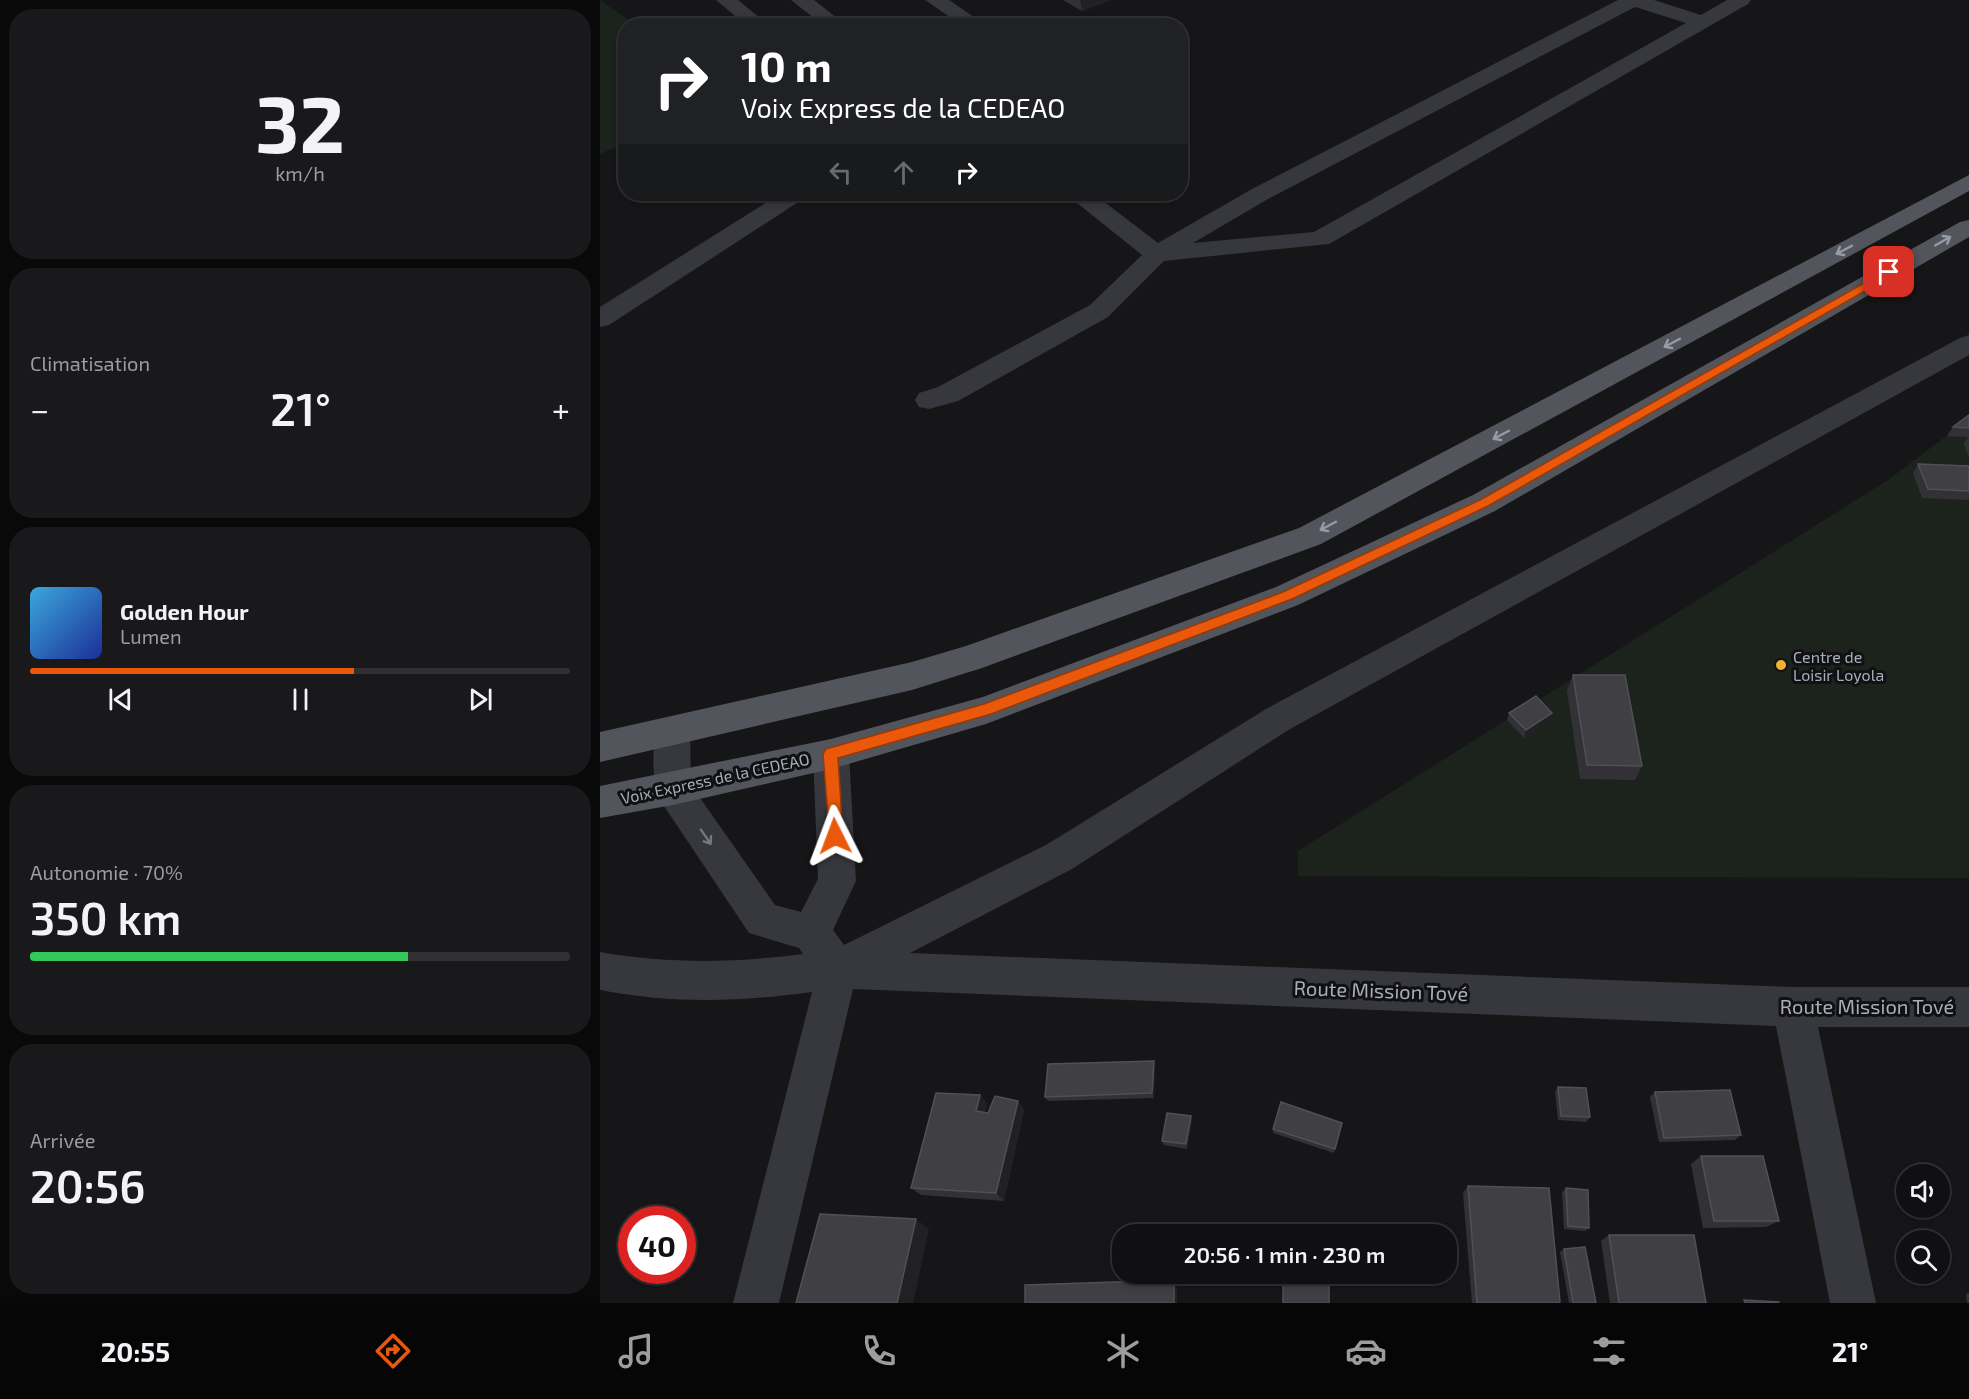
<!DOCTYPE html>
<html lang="fr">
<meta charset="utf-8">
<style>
body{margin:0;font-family:"Exo 2",sans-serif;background:#19191b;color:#f1f3f6;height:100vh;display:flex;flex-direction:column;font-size:22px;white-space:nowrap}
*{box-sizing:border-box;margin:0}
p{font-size:20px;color:#9c9d9f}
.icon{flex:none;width:33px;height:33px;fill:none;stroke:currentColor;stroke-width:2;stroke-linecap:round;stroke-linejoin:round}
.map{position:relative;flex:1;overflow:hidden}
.drawer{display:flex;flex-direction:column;gap:9px;padding:9px;background:#09090a;width:600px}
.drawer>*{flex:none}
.guide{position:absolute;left:18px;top:18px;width:570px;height:183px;border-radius:24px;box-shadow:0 3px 9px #0003,0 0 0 2px #303032;background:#202124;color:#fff;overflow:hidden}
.fabs{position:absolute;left:1296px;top:1164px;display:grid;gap:12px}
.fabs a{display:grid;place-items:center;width:54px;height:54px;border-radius:50%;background:#101012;box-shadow:0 3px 9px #0003,0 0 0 2px #303032;font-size:30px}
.speed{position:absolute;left:18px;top:1206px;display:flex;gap:12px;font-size:30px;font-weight:700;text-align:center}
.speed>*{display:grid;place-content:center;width:78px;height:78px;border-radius:50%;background:#101012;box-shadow:0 3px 9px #0003,0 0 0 2px #303032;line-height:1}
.speed .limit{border:9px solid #d22;background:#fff;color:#111}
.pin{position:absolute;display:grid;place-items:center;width:51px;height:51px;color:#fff;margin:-26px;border-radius:12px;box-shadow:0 3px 9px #0006}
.me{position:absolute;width:66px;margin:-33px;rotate:357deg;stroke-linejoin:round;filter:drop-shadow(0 0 4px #0008)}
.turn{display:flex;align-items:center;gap:21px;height:126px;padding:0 24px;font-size:27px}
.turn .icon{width:78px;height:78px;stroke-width:2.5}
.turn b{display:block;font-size:42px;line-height:51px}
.lanes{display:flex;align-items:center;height:57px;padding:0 24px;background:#0003;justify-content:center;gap:30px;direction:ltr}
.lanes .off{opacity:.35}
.big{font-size:45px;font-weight:600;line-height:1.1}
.drawer .card{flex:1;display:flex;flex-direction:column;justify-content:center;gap:9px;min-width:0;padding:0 21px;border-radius:24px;background:#19191b}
.drawer .dial{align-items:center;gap:0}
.dial b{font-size:78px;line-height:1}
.song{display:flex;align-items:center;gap:18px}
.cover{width:72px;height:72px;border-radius:9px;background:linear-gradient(135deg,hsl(200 70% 55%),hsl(230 70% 35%))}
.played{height:6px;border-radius:3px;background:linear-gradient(90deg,#ea580c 60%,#303032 60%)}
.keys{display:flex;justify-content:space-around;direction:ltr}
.heat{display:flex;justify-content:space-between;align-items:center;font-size:33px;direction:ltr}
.charge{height:9px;border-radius:4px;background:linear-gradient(90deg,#34c759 70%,#303032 0)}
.trip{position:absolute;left:512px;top:1224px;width:345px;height:60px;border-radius:24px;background:#101012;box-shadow:0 3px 9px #0003,0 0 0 2px #303032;font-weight:600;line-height:60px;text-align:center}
.tab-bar{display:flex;height:96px;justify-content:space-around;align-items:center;background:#060607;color:#9c9d9f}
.tab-bar .icon{width:42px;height:42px}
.tab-bar .active{color:#ea580c}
.tab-bar b{font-size:27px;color:#f1f3f6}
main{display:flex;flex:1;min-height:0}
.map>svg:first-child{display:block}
</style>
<main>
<section class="drawer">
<div class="card dial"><b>32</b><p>km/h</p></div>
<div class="card"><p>Climatisation</p>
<div class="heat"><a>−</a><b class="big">21°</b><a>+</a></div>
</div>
<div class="card">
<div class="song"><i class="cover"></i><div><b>Golden Hour</b><p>Lumen</p></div></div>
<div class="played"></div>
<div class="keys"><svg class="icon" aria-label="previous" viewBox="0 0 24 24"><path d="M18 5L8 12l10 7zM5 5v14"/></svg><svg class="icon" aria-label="pause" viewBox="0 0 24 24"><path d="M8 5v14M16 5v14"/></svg><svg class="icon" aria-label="next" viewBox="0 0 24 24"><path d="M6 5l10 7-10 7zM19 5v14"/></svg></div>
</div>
<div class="card"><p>Autonomie · 70%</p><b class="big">350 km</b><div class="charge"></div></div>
<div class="card"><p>Arrivée</p><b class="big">20:56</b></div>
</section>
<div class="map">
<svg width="1369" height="1303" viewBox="0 0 1369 1303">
<rect width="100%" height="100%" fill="#161618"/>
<!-- green -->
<g fill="#1c231d">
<polygon points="0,0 36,25 26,26 25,143 0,154"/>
<polygon points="1369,419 1369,878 698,876 698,851 1288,480"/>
</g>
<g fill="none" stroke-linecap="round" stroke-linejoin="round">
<!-- minor -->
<g fill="#37383d" fill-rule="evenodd">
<polygon points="116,0 138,0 170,26 147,26"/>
<polygon points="191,0 214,0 247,26 224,26"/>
<polygon points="325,0 349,0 384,24 363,26"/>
<path d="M1018,0H1054L1101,15L1127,0H1151L1148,4L729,244L564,261L508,317L358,401L329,409L319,407L315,400L319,393L338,387L490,305L542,255L472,199L469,194H494L558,243L652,189ZM1035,7L1086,23L714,232L593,243L668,199Z"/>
<polygon points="180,194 207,194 203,199 9,325 0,327 0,307"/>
<path d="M1369,335V355L690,729L472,869L310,953L1193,987H1369V1027H1218L1276,1303H1230L1176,1026L253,989L179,1303H133L212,992C137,1002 75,1004 0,990V952C69,964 133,963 203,954L199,948L149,933L60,800C51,780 51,740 61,721L73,716L85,721L90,731L91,785L175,905L201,912L218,879L213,754L219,743L231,739L243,743L249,754L256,881L233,930L244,945L446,845L666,709L1360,338Z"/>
</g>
<!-- major -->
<g fill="#53555c" fill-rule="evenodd">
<polygon points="1369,175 1369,191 721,544 382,668 312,690 0,762 0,732 312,662 366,646 699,528"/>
<polygon points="1369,220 1369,237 895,511 698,605 386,724 231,769 73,805 0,818 0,786 231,739 383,697 676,587 873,495 1360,222"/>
</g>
</g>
<!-- wall -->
<g fill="#323236">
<polygon points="463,0 511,0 482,11"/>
<polygon points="1369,415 1369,458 1364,444 1368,437 1347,436 1353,427"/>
<polygon points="1318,464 1369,466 1369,500 1322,498 1313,473"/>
<polygon points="973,675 1042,766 1035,780 980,779 967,691"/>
<polygon points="909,713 952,713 949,721 924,738 907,720"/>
<polygon points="555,1066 554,1098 448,1101 445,1097"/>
<polygon points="958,1087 990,1117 986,1122 958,1120 955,1092"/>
<polygon points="1055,1092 1141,1135 1135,1140 1059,1142 1050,1097"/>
<polygon points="380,1095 387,1104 385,1112 388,1113 418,1101 424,1110 404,1201 321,1195 311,1188"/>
<polygon points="591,1116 592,1121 587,1149 564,1145 562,1141"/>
<polygon points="741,1127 734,1153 673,1133 673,1129"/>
<polygon points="1101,1156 1179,1221 1166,1227 1103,1228 1091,1164"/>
<polygon points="868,1186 960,1302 959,1303 872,1303 863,1193"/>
<polygon points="966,1188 989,1228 985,1231 964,1229 962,1192"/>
<polygon points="1009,1235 1106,1303 1010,1303 1001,1241"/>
<polygon points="964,1249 996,1303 969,1303 960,1252"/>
<polygon points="1369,1293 1369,1303 1367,1303 1366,1294"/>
</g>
<!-- shaded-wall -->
<g fill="#212124">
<polygon points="480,0 511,0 482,11"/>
<polygon points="952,713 949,721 924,738 926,730"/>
<polygon points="554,1061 555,1066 554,1098 552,1093"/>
<polygon points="380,1095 387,1104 383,1120 376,1111"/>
<polygon points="418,1101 424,1110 404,1201 396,1193"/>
<polygon points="591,1116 592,1121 587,1149 586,1144"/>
<polygon points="316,1219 329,1229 313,1303 297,1303"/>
<polygon points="574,1280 577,1285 577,1303 574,1303"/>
</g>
<!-- building -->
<g fill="#3f3f44" stroke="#4f5156" stroke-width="1.5">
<polygon points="1369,415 1369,428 1353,427"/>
<polygon points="1318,464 1369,466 1369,491 1328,489"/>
<polygon points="973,675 1025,675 1042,766 987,765"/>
<polygon points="936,696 952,713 926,730 909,713"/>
<polygon points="554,1061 552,1093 445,1097 448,1064"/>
<polygon points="958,1087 986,1088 990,1117 961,1116"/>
<polygon points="1130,1090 1141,1135 1064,1138 1055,1092"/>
<polygon points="336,1093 380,1095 376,1111 388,1113 395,1096 418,1101 396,1193 311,1188"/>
<polygon points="681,1102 742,1123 735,1149 673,1129"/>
<polygon points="567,1113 591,1116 586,1144 562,1141"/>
<polygon points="1101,1156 1163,1156 1179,1221 1114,1221"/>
<polygon points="868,1186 949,1188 960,1302 953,1303 877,1303"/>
<polygon points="966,1188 988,1190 989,1228 968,1226"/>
<polygon points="220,1214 316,1219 297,1303 196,1303"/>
<polygon points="1009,1235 1094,1235 1106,1303 1019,1303"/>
<polygon points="985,1247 996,1303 973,1303 964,1249"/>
<rect x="683" y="1274" width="46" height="29"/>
<polygon points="574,1280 574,1303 425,1303 425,1285"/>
<polygon points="1144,1300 1179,1302 1179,1303 1145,1303"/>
</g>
<!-- one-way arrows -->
<defs><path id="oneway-shaft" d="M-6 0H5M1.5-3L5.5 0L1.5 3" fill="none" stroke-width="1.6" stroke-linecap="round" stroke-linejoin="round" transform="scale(1.5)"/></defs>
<g stroke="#979ba6">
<use href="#oneway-shaft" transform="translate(1343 241) rotate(-30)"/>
<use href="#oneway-shaft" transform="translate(1244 250) rotate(152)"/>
<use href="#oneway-shaft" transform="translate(1072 343) rotate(152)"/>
<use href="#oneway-shaft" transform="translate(901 435) rotate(152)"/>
<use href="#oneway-shaft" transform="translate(728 526) rotate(152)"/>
</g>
<use stroke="#757881" href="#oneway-shaft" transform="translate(106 837) rotate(55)"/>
<!-- route -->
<polygon fill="#ea580c" stroke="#983908" stroke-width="1.5" points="1289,269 1293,270 1293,275 888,506 692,599 391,714 238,758 243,836 240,841 230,841 223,754 226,749 384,704 683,592 880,500"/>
<!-- markers -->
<circle fill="#f2b134" stroke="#111113" stroke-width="2" cx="1181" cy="665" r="6"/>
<g text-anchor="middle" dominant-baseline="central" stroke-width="6" stroke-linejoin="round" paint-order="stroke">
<!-- poi labels -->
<g font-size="16" fill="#a8adb8" stroke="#111113" text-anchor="start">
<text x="1193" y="656">Centre de<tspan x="1193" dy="18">Loisir Loyola</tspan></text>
</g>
<!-- street labels -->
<g font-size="16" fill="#a8adb8" stroke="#111113">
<text transform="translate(115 778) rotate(-12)">Voix Express de la CEDEAO</text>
</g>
<!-- near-street labels -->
<g font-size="20" fill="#a8adb8" stroke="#111113">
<text transform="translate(781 990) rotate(2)">Route Mission Tové</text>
<text x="1267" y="1006">Route Mission Tové</text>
</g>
</g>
</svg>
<div class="fabs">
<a><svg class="icon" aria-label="sound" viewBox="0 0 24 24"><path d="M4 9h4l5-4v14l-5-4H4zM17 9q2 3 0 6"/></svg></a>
<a><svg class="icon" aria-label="search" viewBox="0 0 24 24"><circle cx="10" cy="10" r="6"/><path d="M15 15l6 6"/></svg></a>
</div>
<div class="speed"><div class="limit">40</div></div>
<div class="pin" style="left:1289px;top:272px;background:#d93025"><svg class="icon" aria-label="arrive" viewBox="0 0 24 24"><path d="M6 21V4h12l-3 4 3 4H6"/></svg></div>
<svg class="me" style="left:235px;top:836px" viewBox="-20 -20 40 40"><path d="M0-17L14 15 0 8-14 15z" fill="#ea580c" stroke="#fff" stroke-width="4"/></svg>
<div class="trip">20:56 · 1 min · 230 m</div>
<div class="guide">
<div class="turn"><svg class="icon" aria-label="right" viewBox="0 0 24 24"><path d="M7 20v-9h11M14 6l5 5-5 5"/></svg><div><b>10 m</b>Voix Express de la CEDEAO</div></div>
<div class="lanes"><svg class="icon off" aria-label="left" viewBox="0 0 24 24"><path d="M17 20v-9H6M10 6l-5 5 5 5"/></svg><svg class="icon off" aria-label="ahead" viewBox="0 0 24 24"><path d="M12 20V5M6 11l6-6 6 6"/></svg><svg class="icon" aria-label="right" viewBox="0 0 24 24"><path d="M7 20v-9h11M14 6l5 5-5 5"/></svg></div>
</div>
</div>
</main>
<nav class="tab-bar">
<b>20:55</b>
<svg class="icon active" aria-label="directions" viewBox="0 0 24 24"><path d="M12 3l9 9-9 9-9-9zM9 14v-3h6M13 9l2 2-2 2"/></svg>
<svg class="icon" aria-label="music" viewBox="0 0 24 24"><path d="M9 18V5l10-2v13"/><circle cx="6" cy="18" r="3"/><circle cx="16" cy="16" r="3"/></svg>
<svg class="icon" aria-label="phone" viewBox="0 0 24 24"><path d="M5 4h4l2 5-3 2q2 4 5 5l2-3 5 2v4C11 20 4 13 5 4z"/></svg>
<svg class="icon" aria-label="climate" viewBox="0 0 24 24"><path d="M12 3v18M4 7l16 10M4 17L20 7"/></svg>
<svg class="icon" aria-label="car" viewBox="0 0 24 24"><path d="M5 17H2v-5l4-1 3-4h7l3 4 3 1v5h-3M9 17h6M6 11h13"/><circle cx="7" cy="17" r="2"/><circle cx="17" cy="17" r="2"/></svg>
<svg class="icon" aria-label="filters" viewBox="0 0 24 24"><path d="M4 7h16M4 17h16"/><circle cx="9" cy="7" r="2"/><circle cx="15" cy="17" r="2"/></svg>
<b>21°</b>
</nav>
